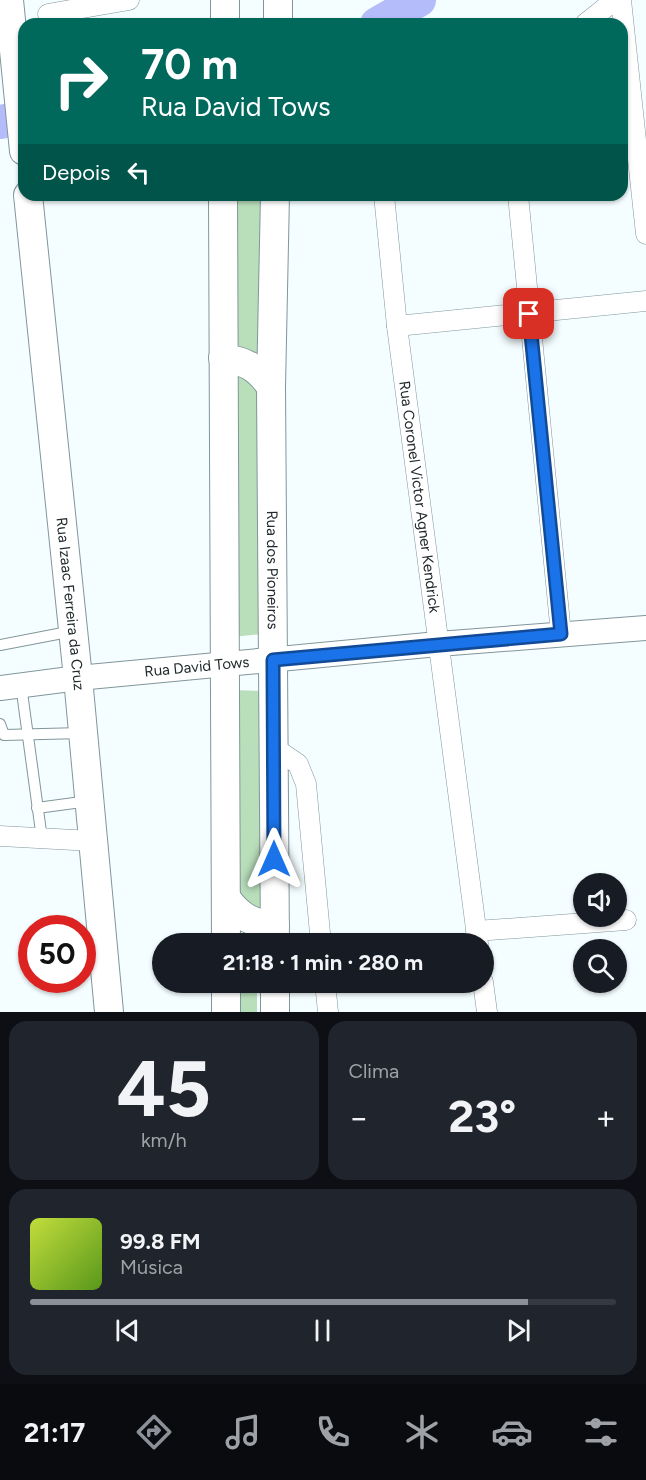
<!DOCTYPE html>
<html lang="pt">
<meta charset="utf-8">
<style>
body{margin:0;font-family:Figtree,sans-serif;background:#20242c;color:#f1f3f6;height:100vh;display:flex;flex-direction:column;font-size:22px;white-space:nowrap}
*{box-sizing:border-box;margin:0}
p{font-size:20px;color:#9ea1a6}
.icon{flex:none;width:33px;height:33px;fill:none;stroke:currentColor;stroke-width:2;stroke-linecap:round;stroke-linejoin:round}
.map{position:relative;height:1012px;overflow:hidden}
.drawer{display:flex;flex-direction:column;gap:9px;padding:9px;background:#0d0f14;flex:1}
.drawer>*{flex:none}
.hud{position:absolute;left:18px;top:18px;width:610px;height:183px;border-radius:18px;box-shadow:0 2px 4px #0004;background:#00695c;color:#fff;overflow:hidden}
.controls{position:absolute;left:573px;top:873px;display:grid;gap:12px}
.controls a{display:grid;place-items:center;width:54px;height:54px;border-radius:50%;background:#171b24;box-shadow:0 2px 4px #0004;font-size:30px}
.speed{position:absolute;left:18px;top:915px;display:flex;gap:12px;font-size:30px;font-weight:700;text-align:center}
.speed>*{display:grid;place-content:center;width:78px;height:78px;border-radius:50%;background:#171b24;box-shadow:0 2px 4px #0004;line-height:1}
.speed .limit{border:9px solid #d22;background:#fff;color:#111}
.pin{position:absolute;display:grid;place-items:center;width:51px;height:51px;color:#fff;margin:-26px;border-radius:12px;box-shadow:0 3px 9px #0006}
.me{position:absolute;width:66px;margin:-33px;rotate:0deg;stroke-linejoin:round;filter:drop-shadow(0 0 4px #0008)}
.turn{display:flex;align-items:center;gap:21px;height:126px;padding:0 24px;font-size:27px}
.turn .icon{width:78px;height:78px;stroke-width:2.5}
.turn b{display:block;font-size:42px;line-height:51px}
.then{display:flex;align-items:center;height:57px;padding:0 24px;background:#0003;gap:12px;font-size:22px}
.big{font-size:45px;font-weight:700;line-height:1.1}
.drawer .tile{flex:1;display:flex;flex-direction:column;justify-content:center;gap:9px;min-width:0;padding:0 21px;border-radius:18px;background:#20242c}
.drawer .dial{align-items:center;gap:0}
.dial b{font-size:78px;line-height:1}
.song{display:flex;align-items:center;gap:18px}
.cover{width:72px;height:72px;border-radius:9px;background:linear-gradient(135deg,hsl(70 70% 55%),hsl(90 70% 35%))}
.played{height:6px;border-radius:3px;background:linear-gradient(90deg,#8c9099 85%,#363941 85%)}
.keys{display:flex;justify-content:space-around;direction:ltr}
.heat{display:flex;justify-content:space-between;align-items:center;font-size:33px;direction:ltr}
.drawer .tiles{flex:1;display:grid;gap:9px;grid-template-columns:1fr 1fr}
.tile:last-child{grid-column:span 2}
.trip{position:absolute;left:152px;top:933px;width:342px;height:60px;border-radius:30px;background:#171b24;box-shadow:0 2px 4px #0004;font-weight:700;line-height:60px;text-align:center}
.dock{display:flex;height:96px;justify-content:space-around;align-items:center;background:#090b0e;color:#9ea1a6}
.dock .icon{width:42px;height:42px}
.dock .selected{color:#8c9099}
.dock b{font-size:27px;color:#f1f3f6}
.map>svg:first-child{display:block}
</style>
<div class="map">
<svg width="646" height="1012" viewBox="0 0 646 1012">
<rect width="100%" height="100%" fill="#f4fdff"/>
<!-- green -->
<g fill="#b9deba">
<polygon points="234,195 265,195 263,360 232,350"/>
<polygon points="234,367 258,382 262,634 232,637"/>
<polygon points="230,690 267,691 265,914 239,905"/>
<rect x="228" y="983" width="29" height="29"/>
</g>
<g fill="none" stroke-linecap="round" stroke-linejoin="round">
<!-- river -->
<g stroke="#b5bcfa" stroke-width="34">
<polyline points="377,24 419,0"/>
<polyline points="0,122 24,117"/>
</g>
<defs>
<g id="service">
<polyline points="0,645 73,631"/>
<polyline points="21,685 42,839"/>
<polyline points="0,724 4,735 82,733"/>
<polyline points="37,808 89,801"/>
</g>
<g id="minor">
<polyline points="621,0 646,234"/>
<polyline points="48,14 129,0"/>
<polyline points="585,24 615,0"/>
<path id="s1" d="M384,195L397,326L478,944"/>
<polyline points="518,195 561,634"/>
<polyline points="397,326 646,301"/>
<polyline points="273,747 298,764 306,784 321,944"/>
<polyline points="0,836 93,841"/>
<polyline points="476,931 626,920"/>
<polyline points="325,982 328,1012"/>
<polyline points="483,982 487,1012"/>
</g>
<g id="tertiary">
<path id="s2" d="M0,688L78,678L438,644L646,628"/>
</g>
<g id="secondary">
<polyline points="9,0 24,151"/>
<polyline points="225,24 225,0"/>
<polyline points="278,24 278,0"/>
<path id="s3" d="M28,195L78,678L109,1012"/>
<polyline points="223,195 226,944"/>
<path id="s4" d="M275,195L271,387L275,944"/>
<path d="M223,358C246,361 258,368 271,387"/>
<path d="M227,899C240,917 253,924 275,925"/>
<polyline points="226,1012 226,982"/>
<polyline points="275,1012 275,982"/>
</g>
</defs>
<!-- service casing -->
<use href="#service" stroke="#81969a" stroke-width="12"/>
<!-- minor casing -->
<use href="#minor" stroke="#81969a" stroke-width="21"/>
<!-- tertiary casing -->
<use href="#tertiary" stroke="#81969a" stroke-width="26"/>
<!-- secondary casing -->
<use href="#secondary" stroke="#81969a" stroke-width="30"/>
<!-- service -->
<use href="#service" stroke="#fff" stroke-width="10"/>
<!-- minor -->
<use href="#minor" stroke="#fff" stroke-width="20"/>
<!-- tertiary -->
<use href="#tertiary" stroke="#fff" stroke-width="24"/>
<!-- secondary -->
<use href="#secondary" stroke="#fff" stroke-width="28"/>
</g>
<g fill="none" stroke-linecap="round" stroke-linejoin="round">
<defs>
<polyline id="route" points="274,859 273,660 561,634 529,314"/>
</defs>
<!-- route casing -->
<use href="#route" stroke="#114b97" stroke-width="15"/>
<!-- route -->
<use href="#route" stroke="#1a73e8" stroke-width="10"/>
</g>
<g text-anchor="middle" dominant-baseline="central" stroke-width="6" stroke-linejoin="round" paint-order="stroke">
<!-- street labels -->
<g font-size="15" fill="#212a2c" stroke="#f4fdff">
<text stroke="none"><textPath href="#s1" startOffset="304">Rua Coronel Victor Agner Kendrick</textPath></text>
<text stroke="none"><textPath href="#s4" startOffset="375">Rua dos Pioneiros</textPath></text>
<text stroke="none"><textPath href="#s3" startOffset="411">Rua Izaac Ferreira da Cruz</textPath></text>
<text stroke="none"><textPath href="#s2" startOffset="198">Rua David Tows</textPath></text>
</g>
</g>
</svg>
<div class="controls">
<a><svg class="icon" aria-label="sound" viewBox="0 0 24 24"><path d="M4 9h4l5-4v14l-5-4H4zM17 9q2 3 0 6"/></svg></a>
<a><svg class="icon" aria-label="search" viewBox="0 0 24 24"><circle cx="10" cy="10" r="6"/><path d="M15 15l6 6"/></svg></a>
</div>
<div class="speed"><div class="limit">50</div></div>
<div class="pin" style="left:529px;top:314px;background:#d93025"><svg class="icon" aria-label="arrive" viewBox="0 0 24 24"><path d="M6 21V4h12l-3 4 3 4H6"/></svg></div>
<svg class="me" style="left:274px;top:859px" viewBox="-20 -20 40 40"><path d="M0-17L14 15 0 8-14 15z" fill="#1a73e8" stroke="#fff" stroke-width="4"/></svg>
<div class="trip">21:18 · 1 min · 280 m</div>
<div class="hud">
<div class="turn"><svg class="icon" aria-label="right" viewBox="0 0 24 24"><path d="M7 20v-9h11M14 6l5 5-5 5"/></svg><div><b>70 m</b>Rua David Tows</div></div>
<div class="then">Depois<svg class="icon" aria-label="left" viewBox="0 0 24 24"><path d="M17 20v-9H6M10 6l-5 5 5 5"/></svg></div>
</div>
</div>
<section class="drawer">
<div class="tiles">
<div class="tile dial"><b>45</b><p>km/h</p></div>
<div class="tile"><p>Clima</p>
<div class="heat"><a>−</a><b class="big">23°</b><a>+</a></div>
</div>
<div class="tile">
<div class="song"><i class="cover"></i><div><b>99.8 FM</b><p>Música</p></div></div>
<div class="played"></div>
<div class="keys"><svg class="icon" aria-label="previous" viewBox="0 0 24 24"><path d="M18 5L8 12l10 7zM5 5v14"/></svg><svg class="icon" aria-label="pause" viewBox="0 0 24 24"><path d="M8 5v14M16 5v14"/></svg><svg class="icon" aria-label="next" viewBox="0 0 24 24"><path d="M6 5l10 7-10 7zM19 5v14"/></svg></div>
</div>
</div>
</section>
<nav class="dock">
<b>21:17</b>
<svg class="icon selected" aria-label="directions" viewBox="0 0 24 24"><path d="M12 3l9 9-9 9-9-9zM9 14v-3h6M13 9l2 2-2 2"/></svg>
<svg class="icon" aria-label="music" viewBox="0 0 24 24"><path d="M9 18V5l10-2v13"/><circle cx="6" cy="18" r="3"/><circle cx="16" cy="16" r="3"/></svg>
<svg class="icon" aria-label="phone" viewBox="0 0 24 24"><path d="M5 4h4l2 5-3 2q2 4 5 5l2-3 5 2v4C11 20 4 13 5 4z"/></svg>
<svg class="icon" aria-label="climate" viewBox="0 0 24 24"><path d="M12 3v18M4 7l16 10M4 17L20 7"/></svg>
<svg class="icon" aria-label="car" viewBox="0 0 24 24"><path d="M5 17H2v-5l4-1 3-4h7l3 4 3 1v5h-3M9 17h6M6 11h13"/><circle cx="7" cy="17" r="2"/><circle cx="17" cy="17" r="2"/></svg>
<svg class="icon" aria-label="filters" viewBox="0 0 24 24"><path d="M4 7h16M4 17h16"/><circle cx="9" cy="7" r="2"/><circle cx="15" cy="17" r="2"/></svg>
</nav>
